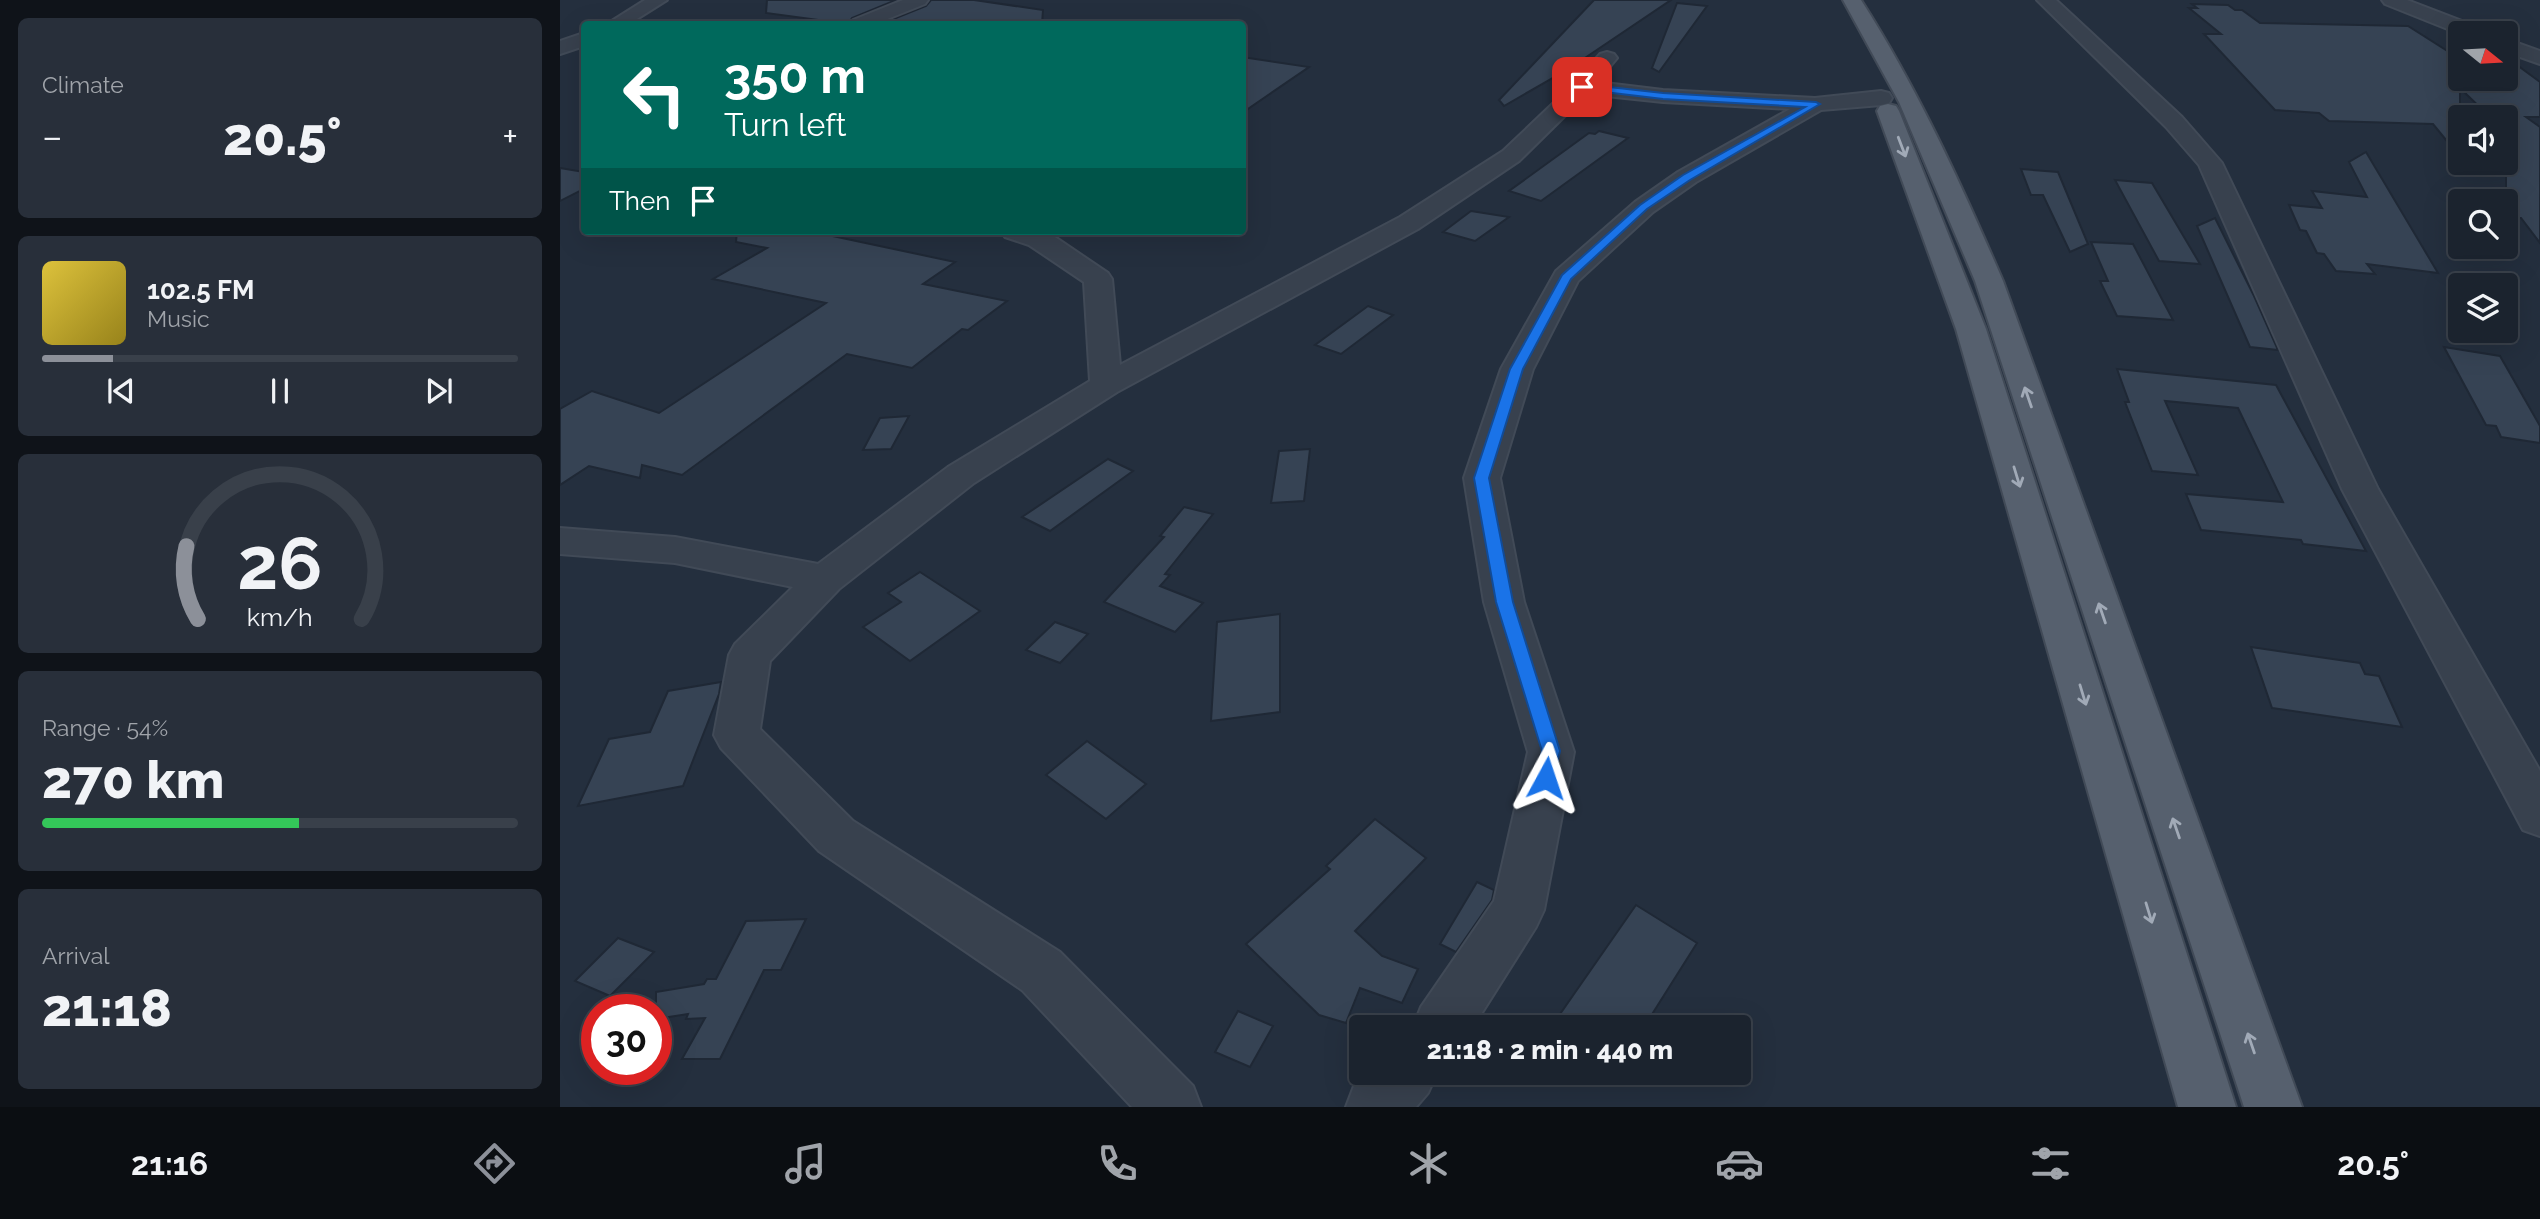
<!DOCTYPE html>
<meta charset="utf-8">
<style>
body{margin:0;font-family:Raleway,sans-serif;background:#282f3a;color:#f1f3f6;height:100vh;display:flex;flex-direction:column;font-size:26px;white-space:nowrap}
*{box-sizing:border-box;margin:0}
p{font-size:23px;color:#a0a4aa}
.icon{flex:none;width:38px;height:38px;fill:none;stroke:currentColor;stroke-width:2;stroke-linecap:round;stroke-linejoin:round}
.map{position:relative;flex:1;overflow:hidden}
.side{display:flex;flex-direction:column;gap:18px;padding:18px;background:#0f1319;width:560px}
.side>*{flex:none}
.top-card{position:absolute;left:21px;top:21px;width:665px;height:214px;border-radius:7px;box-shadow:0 7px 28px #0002,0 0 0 2px #39404a;background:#00695c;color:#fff;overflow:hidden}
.needle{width:46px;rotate:108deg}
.fabs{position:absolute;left:1888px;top:21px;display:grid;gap:14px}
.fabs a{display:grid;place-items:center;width:70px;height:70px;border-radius:7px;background:#1b232e;box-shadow:0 7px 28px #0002,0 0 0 2px #39404a;font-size:35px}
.speed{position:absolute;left:21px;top:994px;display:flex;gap:14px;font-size:35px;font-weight:700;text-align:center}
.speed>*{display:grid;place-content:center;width:91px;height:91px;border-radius:50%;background:#1b232e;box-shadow:0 7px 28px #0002,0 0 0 2px #39404a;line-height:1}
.speed .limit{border:10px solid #d22;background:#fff;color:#111}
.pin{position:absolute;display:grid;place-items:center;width:60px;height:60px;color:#fff;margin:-30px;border-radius:14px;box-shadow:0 4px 10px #0006}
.me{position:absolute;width:77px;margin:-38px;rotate:5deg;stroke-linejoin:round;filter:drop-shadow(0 0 5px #0008)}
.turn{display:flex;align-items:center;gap:24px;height:147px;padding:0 28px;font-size:32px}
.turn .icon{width:91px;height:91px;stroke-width:2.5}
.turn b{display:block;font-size:49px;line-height:60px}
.then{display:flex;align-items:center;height:66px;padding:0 28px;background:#0003;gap:14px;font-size:26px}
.big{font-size:52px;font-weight:800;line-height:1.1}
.side .card{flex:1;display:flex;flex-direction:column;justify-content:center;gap:10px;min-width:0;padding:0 24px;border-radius:10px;background:#282f3a}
.side .dial{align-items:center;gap:0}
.dial svg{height:182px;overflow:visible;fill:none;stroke:#39404a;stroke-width:7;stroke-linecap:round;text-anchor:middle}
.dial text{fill:#f1f3f6;stroke:none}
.song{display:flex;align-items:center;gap:21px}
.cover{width:84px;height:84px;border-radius:10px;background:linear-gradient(135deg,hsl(50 70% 55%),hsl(50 70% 35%))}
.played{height:7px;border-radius:4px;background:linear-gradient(90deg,#8c9099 15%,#39404a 15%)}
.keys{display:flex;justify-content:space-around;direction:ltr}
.heat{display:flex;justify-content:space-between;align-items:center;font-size:38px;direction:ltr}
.charge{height:10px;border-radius:5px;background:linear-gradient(90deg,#34c759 54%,#39404a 0)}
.trip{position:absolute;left:789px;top:1015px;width:402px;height:70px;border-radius:7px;background:#1b232e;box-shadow:0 7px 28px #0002,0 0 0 2px #39404a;font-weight:800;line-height:70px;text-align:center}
.tabs{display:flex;height:112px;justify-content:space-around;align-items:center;background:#0b0e12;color:#a0a4aa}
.tabs .icon{width:49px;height:49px}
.tabs .on{color:#8c9099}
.tabs b{font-size:32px;color:#f1f3f6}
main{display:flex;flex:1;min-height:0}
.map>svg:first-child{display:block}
</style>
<main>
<section class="side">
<div class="card"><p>Climate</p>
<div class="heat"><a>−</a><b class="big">20.5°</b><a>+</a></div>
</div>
<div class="card">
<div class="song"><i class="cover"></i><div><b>102.5 FM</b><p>Music</p></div></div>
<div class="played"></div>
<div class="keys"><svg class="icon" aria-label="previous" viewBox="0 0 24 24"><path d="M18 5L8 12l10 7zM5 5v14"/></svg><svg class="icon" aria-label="pause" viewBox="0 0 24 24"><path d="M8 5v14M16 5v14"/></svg><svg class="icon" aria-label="next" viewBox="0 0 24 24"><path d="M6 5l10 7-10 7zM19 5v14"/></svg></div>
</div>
<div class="card dial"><svg viewBox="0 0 100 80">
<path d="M14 69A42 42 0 1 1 86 69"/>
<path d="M14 69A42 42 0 0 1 9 37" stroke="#8c9099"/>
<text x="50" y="56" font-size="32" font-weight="700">26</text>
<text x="50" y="72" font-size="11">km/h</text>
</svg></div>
<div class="card"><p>Range · 54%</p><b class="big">270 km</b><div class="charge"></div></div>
<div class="card"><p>Arrival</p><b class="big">21:18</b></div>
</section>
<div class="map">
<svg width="1980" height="1107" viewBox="0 0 1980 1107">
<rect width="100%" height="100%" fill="#242f3e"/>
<!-- building -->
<g fill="#364354" stroke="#1f2835" stroke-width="2">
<polygon points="207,0 336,0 292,18 288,24 206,13"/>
<polygon points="371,0 414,0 483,10 482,24 321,24 366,6"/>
<polygon points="1034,0 1111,0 1010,68 944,106 939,100"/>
<polygon points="1117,3 1147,6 1099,72 1092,68"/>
<polygon points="1632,4 1668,5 1675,10 1682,10 1700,23 1848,26 1900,59 1900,79 1933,79 1946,87 1946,57 1980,82 1980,117 1966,117 1980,127 1980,243 1961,218 1957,218 1946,205 1946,117 1930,117 1900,88 1900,157 1873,124 1769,121 1759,113 1715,110 1644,34 1661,34 1629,8 1637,8"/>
<polygon points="682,57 749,67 682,113"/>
<polygon points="1039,131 1068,138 981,201 949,191 1029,133 1035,134"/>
<polygon points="1806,152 1878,273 1807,264 1815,274 1776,271 1764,254 1757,253 1746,231 1740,230 1729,205 1762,208 1752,191 1807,197 1789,162"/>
<polygon points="0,168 24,172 24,189 0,201"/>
<polygon points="1461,169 1498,172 1528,244 1510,252 1483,195 1471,195"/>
<polygon points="1555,180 1592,183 1640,264 1599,261"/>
<polygon points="911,211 949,217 915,241 883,232"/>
<polygon points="1655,218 1694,296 1718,350 1690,347 1637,226"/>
<polygon points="177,231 249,231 395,262 363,284 447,301 408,330 402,329 352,368 287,354 122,475 82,465 80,478 29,466 0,485 0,409 32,391 99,413 266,303 153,279 207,248 176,242"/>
<polygon points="1531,242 1573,244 1613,320 1557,316 1540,281 1548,281"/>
<polygon points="808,306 833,315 781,354 755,345"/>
<polygon points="1884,347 1940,356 1980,426 1980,443 1941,437 1936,426 1926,425"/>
<polygon points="1557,369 1716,385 1806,551 1743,544 1741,540 1641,530 1626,494 1723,502 1678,408 1605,401 1638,475 1592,471 1565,402 1569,402"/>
<polygon points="349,416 331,449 303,450 320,418"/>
<polygon points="750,449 744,501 711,503 719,451"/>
<polygon points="548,459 573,471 490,531 462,517"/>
<polygon points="624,507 653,514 605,574 610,575 600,586 643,603 615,632 544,602 604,537 600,536"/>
<polygon points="360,572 420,611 350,661 303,627 341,602 328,593"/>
<polygon points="720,614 720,712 651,721 657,622"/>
<polygon points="495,622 528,634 500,663 466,650"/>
<polygon points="1691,647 1800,663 1805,674 1819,676 1842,727 1712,708"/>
<polygon points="161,682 159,694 123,786 18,806 49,739 90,732 108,691"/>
<polygon points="527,741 586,784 546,819 486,775"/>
<polygon points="815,819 866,858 795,931 822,956 858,969 842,1003 800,988 786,1023 759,1015 686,944 770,869 766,866"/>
<polygon points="917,882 934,890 932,900 896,952 880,944"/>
<polygon points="1076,905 1137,943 1084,1027 991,1027"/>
<polygon points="246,919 221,970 204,970 160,1059 122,1059 145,1018 126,1019 128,1014 96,1019 96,992 144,984 147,979 156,979 186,921"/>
<polygon points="58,938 94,952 50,996 15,981"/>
<polygon points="678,1011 713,1026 690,1067 655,1052"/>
</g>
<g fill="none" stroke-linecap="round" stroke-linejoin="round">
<defs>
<g id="minor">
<polygon points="85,0 107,0 69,24 47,24"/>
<polygon points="343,0 368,0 365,4 315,24 291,24 293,20"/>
<polygon points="1477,0 1496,0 1622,117 1662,163 1818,489 1980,771 1980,836 1963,830 1782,489 1639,165 1606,127"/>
<polygon points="1822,0 1847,0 1923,29 1926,33 1900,34 1825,4"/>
<polygon points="24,33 24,46 0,54 0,41"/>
<polygon points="1946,39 1980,51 1980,64 1946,52"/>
<polygon points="1047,52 1054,54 1057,58 1037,82 1103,90 1255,98 1321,91 1329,93 1332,98 1329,103 1321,105 1261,110 1136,182 1093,212 1018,281 973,369 940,478 964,602 1014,752 984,910 976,927 913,1027 853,1027 861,1007 934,901 968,752 924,602 904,478 941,369 996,271 1075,202 1118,172 1230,109 1103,102 1027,94 959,161 858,229 557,392 414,483 279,589 210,661 200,729 293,821 500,952 633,1086 641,1107 572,1107 462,990 259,851 161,748 154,735 169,655 175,644 233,587 115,563 0,554 0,528 115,537 258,564 388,467 530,381 524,282 469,245 445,237 441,231 489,233 548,273 552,279 560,365 840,217 943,151 1003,94 1040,54"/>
<polygon points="808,1073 877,1073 868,1093 856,1107 786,1107 794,1086"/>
</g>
<g id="major">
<path d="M1283,0H1301C1358,89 1401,184 1443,281L1742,1107H1684L1415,281L1339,102Z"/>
<polygon points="1328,104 1336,106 1339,111 1426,329 1676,1107 1618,1107 1396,329 1317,111 1320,106"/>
</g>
</defs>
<!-- minor casing -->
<use href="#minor" stroke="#414a57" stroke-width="4"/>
<!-- major casing -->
<use href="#major" stroke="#414a57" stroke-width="4"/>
<!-- minor -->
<use href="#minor" fill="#38414e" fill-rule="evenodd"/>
<!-- major -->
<use href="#major" fill="#56606e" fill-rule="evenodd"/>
</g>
<!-- one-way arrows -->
<defs><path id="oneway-shaft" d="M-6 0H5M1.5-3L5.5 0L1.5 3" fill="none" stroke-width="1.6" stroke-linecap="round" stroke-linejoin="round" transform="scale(1.75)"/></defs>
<g stroke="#a1aab7">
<use href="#oneway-shaft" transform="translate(1342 147) rotate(69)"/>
<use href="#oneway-shaft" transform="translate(1468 397) rotate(-109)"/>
<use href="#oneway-shaft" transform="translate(1457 477) rotate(73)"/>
<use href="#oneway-shaft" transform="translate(1542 613) rotate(-109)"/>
<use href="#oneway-shaft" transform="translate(1523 695) rotate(73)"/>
<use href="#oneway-shaft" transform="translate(1616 828) rotate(-109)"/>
<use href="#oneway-shaft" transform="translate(1589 913) rotate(73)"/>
<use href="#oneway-shaft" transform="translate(1691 1043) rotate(-109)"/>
</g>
<!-- route -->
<polygon fill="#1a73e8" stroke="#114b97" stroke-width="2" points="1022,84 1103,93 1256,102 1260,104 1130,180 1087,209 1011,279 963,369 929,478 953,602 1000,751 992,784 986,786 979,784 976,778 982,751 936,602 914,478 950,369 1002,275 1080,205 1123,175 1245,107 1103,99 1019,89 1017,87"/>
</svg>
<div class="fabs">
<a><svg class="needle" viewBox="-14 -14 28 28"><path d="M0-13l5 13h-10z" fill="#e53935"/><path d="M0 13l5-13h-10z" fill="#a0a4aa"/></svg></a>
<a><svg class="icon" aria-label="sound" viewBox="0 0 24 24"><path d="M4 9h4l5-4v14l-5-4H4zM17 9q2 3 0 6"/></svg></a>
<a><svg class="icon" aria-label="search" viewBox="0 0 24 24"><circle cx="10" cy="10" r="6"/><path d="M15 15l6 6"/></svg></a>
<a><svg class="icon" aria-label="layers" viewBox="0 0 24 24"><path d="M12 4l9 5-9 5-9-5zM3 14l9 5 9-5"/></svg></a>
</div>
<div class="speed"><div class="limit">30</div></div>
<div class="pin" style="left:1022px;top:87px;background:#d93025"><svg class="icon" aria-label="arrive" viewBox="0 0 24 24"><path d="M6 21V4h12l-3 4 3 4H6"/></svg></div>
<svg class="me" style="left:986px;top:778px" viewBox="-20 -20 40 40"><path d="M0-17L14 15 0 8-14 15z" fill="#1a73e8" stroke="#fff" stroke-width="4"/></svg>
<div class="trip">21:18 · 2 min · 440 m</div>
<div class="top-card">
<div class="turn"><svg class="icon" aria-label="left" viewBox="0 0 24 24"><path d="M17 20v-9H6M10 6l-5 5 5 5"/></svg><div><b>350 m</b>Turn left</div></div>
<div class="then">Then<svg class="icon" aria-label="arrive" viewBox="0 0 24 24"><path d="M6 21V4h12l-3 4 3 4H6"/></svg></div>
</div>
</div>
</main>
<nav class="tabs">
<b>21:16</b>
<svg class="icon on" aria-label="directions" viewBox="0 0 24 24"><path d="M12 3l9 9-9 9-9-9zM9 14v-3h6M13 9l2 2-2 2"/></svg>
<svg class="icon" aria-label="music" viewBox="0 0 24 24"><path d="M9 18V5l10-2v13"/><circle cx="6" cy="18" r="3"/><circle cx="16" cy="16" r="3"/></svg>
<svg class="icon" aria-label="phone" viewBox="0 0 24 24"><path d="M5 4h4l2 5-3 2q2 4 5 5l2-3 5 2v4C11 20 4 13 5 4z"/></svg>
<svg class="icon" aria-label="climate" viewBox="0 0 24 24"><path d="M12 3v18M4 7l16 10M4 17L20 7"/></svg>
<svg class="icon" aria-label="car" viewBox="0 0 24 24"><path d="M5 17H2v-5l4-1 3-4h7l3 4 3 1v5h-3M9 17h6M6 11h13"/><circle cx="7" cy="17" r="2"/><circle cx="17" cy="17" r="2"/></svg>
<svg class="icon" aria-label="filters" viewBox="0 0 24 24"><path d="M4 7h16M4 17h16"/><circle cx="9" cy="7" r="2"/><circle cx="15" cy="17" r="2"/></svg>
<b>20.5°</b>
</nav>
